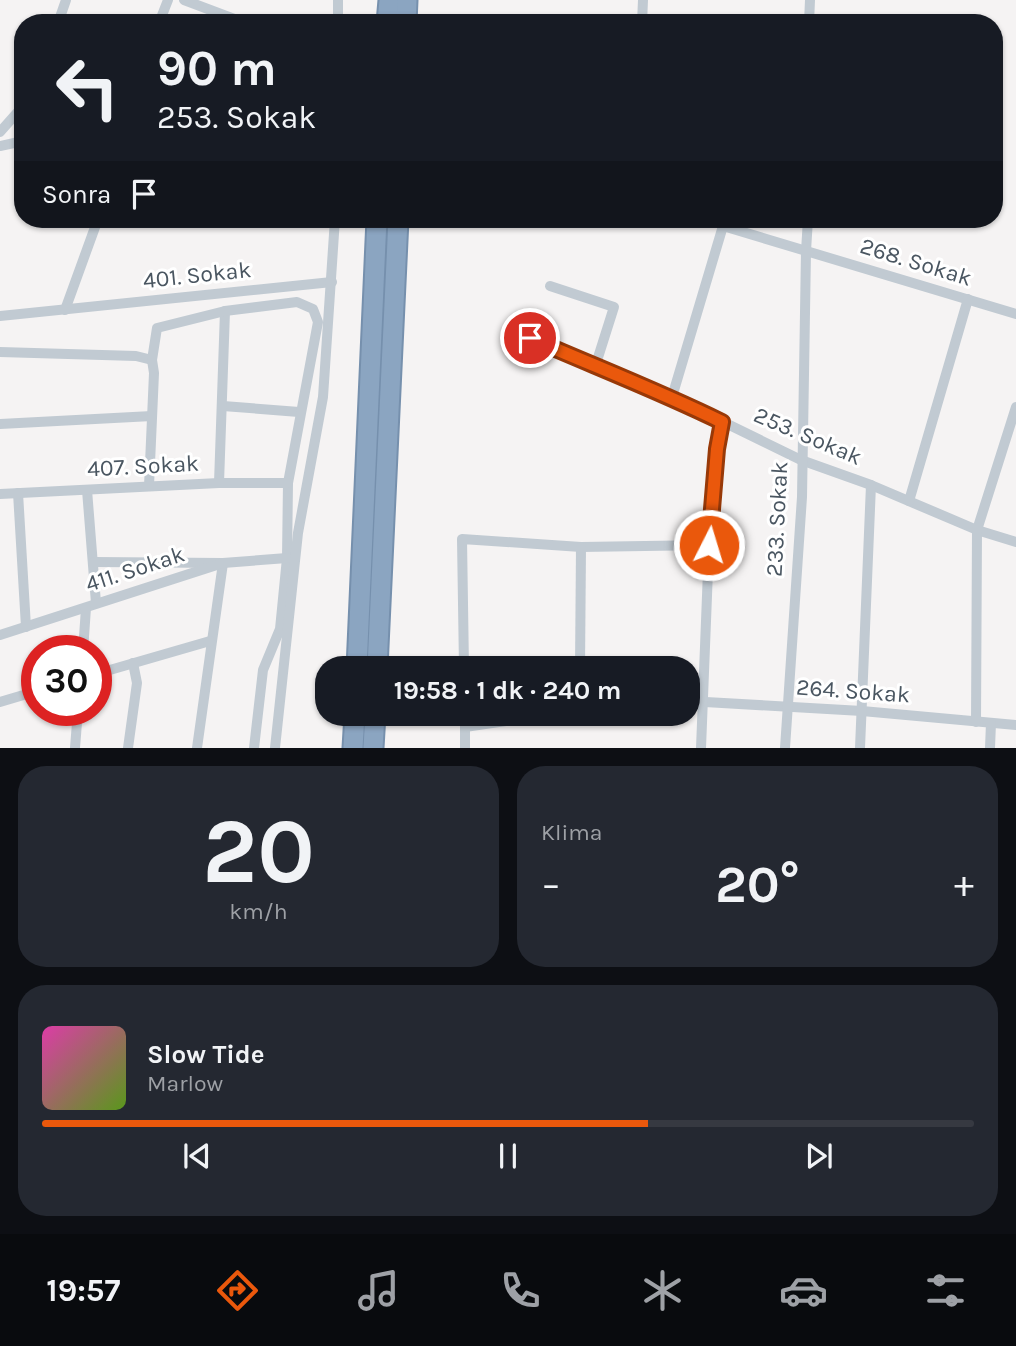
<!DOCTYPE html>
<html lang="tr">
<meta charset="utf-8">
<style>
body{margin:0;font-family:Karla,sans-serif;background:#242831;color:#f1f3f6;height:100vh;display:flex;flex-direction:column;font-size:26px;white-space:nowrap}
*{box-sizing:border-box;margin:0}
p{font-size:23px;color:#9ea1a6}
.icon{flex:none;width:38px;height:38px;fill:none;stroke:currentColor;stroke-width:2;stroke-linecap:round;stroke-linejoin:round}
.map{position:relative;height:748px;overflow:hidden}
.drawer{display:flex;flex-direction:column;gap:18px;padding:18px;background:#0d0f14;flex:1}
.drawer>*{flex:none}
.guide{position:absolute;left:14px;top:14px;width:989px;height:214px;border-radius:28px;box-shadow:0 2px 5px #0004;background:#171b24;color:#f1f3f6;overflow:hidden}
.speed{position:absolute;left:21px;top:635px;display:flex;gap:14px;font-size:35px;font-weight:700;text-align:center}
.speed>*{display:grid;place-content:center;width:91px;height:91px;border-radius:50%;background:#171b24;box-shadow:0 2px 5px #0004;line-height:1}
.speed .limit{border:10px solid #d22;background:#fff;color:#111}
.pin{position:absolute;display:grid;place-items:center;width:60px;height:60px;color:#fff;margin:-30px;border:4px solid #fff;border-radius:50%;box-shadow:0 2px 7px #0007}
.me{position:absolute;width:77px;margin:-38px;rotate:5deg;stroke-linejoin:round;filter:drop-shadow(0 0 5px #0008)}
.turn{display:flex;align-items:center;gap:24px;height:147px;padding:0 28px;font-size:32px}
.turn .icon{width:91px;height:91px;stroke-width:2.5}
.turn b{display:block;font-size:49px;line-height:60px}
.then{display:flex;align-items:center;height:66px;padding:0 28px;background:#0003;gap:14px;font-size:26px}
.big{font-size:52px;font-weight:700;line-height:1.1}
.drawer .tile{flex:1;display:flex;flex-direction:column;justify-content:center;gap:10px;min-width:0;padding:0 24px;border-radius:28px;background:#242831}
.drawer .dial{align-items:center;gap:0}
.dial b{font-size:91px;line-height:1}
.song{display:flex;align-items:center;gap:21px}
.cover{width:84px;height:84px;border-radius:10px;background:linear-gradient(135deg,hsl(320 70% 55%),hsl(90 70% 35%))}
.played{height:7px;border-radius:4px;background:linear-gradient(90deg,#ea580c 65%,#363941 65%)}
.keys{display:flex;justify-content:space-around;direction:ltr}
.heat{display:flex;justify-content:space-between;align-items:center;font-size:38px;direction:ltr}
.drawer .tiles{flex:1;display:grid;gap:18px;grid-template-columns:1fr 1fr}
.tile:last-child{grid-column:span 2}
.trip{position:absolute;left:315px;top:656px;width:385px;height:70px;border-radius:28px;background:#171b24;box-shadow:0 2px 5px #0004;font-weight:700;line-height:70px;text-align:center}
.tab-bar{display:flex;height:112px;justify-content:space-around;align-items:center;background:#090b0e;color:#9ea1a6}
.tab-bar .icon{width:49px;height:49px}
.tab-bar .current{color:#ea580c}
.tab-bar b{font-size:32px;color:#f1f3f6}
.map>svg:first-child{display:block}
</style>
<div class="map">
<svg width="1016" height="748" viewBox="0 0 1016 748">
<rect width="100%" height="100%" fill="#f5f3f3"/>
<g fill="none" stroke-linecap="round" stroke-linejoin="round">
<defs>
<g id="motorway">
<polyline points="387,23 389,0"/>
<polyline points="406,23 407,0"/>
<polyline points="357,668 377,219"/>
<polyline points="377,668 398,219"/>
<polyline points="353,748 355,714"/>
<polyline points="373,748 375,714"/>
</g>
</defs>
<!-- motorway casing -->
<use href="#motorway" stroke="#7690ad" stroke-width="23"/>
<!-- minor -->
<g stroke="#c1cad2" stroke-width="10">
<polyline points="184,0 245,23"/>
<polyline points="338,0 338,23"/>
<polyline points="58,23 66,0"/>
<polyline points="159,23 168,0"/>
<polyline points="642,23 643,0"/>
<polyline points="809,23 810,0"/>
<polyline points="0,132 23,106"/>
<polyline points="0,146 23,141"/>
<polyline points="550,286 614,307 595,367"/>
<polyline points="65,310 98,219"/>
<polyline points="0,316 332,282"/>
<polyline points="508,328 595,367 672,397 801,460 871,485 977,530 1016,542"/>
<polyline points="0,352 136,356 152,360"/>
<polyline points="672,397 723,226 1016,314"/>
<polyline points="223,406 299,412"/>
<polyline points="0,424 152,416"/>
<polyline points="219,483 225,311"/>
<polyline points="149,486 154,373 152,360 157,328 225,311 297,302 313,309 318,322 288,483 287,558 280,629 263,670 254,748"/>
<polyline points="87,490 96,603"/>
<polyline points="18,493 26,627"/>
<polyline points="0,494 219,483 288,483"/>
<polyline points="909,501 968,299"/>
<polyline points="94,562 223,563 197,748"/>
<polyline points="0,635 223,563 287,558"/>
<polyline points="83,651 86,608"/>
<polyline points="464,668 462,539 581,547 709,545"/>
<polyline points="580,668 581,547"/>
<polyline points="96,674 210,641"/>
<polyline points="688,701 862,711 1016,725"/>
<polyline points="0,702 37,691"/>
<polyline points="465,714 465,748"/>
<polyline points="976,722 977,530 1016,407"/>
<polyline points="465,727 555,714"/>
<polyline points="75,748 78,710"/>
<polyline points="128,748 137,683 133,663"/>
<polyline points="275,748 298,533 323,397 335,219"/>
<polyline points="701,748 709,545 717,449 722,422"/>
<polyline points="785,748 802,497 806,251 808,219"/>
<polyline points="860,748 871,485"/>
<polyline points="990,748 991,723"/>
</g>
<!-- motorway -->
<use href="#motorway" stroke="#8ba5c1" stroke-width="19"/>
</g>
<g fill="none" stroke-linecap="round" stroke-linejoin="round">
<defs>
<path id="route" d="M530,338C594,366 659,391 722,422L717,449L709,545"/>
</defs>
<!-- route casing -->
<use href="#route" stroke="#983908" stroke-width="18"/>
<!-- route -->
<use href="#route" stroke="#ea580c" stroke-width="12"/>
</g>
<g text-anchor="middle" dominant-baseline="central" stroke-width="6" stroke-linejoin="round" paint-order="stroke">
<!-- street labels -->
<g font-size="23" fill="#4a5661" stroke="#fff">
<text transform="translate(916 262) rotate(17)">268. Sokak</text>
<text transform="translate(197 275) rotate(-6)">401. Sokak</text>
<text transform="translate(808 436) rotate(23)">253. Sokak</text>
<text transform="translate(143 466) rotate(-3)">407. Sokak</text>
<text transform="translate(777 519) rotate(-87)">233. Sokak</text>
<text transform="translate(135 569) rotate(-18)">411. Sokak</text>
<text transform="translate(853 691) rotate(4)">264. Sokak</text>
</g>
</g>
</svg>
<div class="speed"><div class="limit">30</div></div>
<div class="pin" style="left:530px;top:338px;background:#d93025"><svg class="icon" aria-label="arrive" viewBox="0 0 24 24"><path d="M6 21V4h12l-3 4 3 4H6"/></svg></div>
<svg class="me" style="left:709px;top:545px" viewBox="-20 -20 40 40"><circle r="17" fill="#ea580c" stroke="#fff" stroke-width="3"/><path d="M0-11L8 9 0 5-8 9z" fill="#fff"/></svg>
<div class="trip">19:58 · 1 dk · 240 m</div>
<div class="guide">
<div class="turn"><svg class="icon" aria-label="left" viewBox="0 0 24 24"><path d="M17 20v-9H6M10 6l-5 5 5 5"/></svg><div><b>90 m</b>253. Sokak</div></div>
<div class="then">Sonra<svg class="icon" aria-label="arrive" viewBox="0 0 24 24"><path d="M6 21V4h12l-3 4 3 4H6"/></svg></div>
</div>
</div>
<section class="drawer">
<div class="tiles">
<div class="tile dial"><b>20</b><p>km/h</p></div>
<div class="tile"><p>Klima</p>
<div class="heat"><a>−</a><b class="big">20°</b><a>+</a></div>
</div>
<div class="tile">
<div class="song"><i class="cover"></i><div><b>Slow Tide</b><p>Marlow</p></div></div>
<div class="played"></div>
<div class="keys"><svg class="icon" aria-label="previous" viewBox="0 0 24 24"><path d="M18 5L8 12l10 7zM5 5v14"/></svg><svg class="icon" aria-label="pause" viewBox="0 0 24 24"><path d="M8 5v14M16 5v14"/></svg><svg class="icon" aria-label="next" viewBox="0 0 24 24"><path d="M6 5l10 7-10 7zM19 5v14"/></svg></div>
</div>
</div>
</section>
<nav class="tab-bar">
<b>19:57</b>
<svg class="icon current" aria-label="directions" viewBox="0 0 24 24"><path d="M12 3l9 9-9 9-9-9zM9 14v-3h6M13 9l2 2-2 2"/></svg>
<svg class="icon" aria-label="music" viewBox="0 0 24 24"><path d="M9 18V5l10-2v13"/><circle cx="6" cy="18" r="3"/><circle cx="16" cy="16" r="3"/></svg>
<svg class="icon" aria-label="phone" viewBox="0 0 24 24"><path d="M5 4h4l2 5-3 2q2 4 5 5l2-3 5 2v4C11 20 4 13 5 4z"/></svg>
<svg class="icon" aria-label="climate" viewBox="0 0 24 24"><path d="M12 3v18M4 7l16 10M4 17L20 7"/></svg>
<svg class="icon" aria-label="car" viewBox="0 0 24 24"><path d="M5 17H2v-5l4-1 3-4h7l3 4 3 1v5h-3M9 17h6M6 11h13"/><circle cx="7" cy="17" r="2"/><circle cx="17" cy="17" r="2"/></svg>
<svg class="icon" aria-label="filters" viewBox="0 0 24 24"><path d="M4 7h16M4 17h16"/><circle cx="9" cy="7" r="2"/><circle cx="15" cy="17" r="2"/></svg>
</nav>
